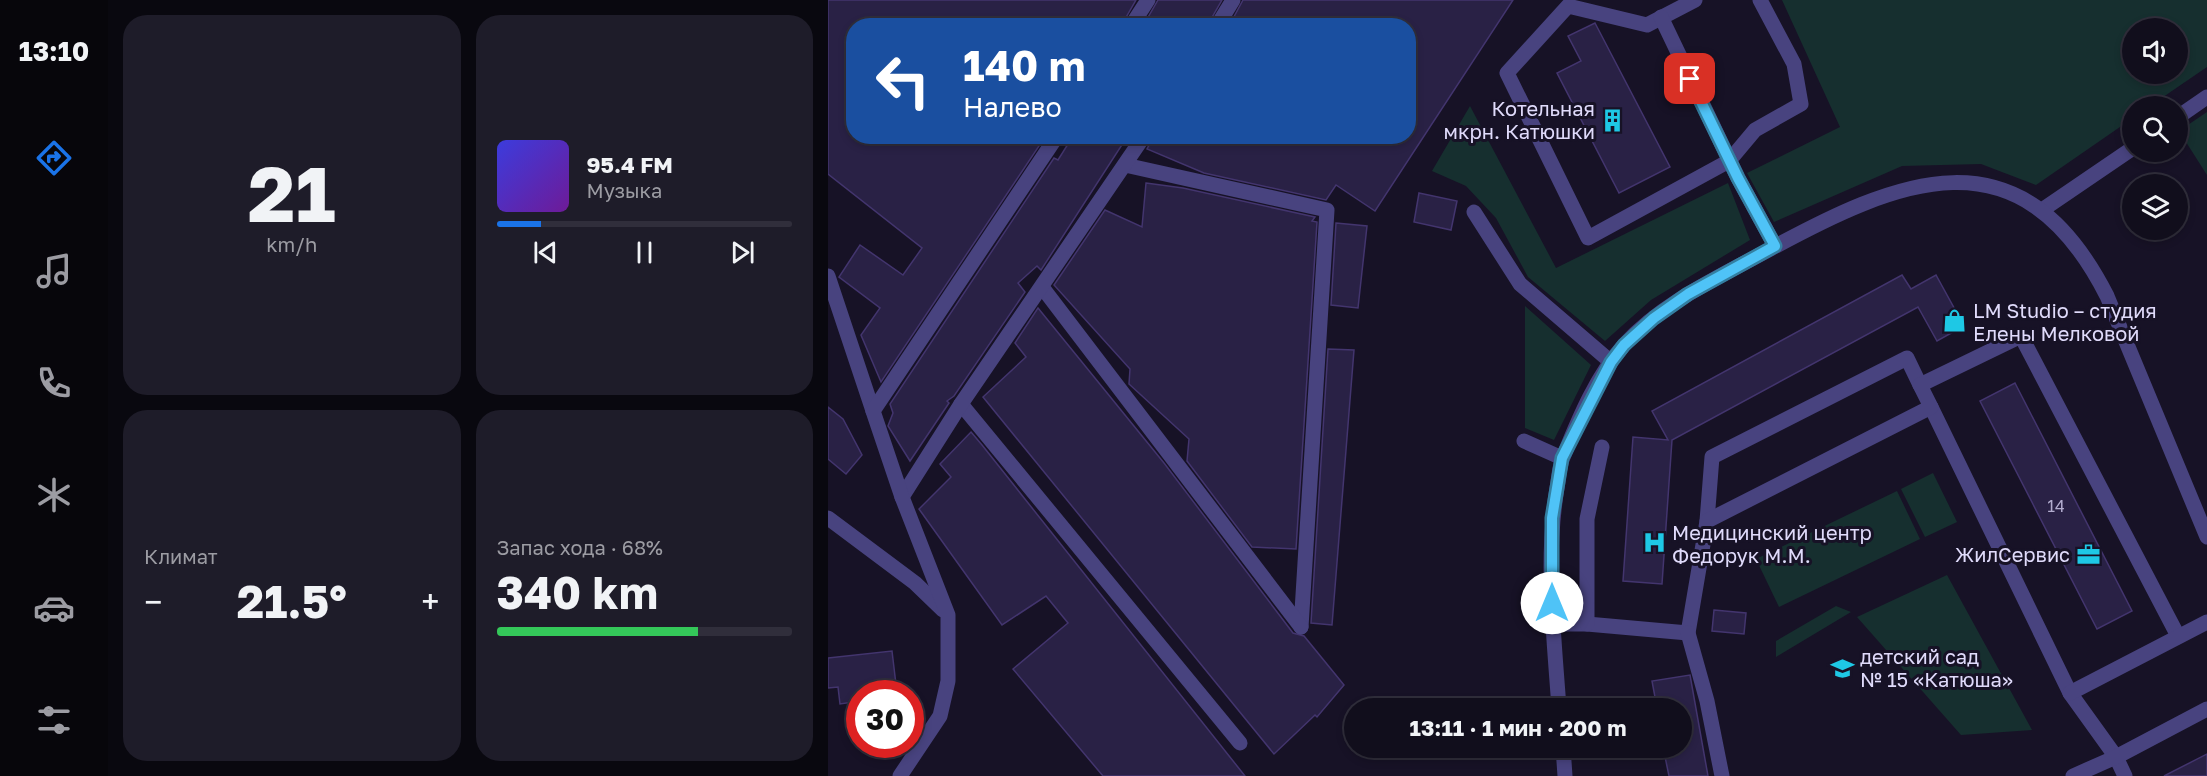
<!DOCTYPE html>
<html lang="ru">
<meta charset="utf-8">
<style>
body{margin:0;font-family:"Golos Text",sans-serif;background:#1e1c29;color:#f1f3f6;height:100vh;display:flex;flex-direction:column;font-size:22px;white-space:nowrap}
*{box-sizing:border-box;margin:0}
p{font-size:20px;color:#9c9ca3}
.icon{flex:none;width:33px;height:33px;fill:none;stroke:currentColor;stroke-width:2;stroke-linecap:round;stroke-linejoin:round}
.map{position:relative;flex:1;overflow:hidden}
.drawer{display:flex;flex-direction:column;gap:15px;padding:15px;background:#09080f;width:720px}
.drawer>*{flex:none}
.hud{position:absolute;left:18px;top:18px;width:570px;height:126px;border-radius:24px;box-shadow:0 3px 9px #0003,0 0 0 2px #302e3b;background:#1a4fa0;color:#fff;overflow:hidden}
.controls{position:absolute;left:1294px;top:18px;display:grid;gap:12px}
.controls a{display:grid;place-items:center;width:66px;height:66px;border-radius:50%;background:#110e1c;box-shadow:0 3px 9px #0003,0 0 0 2px #302e3b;font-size:30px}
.speed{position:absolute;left:18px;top:680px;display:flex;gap:12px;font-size:30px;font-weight:700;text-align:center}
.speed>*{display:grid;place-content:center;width:78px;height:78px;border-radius:50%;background:#110e1c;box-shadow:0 3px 9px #0003,0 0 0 2px #302e3b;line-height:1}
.speed .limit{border:9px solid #d22;background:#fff;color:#111}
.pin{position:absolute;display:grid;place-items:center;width:51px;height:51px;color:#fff;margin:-26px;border-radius:12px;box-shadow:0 3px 9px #0006}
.me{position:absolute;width:66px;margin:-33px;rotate:0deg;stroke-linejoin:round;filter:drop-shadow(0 0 4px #0008)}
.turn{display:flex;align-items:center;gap:21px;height:126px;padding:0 18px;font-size:27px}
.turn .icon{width:78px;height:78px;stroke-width:2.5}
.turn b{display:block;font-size:42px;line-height:51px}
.big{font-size:45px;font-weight:700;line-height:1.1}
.drawer .widget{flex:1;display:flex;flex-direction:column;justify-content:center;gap:9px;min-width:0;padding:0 21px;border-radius:24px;background:#1e1c29}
.drawer .dial{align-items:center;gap:0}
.dial b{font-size:78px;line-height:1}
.song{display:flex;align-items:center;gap:18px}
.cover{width:72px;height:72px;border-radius:9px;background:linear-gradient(135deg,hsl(240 70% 55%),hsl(280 70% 35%))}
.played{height:6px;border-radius:3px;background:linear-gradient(90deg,#1a73e8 15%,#302e3b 15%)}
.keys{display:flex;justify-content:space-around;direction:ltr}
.heat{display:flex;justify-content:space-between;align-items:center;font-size:33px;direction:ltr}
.charge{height:9px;border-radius:4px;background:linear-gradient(90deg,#34c759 68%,#302e3b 0)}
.drawer .tiles{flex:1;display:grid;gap:15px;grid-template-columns:repeat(2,1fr)}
.trip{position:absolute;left:516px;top:698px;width:348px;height:60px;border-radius:30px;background:#110e1c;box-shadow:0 3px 9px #0003,0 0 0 2px #302e3b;font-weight:700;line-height:60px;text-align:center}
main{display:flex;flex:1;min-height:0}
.tabs{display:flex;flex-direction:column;width:108px;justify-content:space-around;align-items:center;background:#07060b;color:#9c9ca3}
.tabs .icon{width:42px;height:42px}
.tabs .selected{color:#1a73e8}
.tabs b{font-size:27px;color:#f1f3f6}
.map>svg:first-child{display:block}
</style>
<main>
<nav class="tabs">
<b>13:10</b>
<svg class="icon selected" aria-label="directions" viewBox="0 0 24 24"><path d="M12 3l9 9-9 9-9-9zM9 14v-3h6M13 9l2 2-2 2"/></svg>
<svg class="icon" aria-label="music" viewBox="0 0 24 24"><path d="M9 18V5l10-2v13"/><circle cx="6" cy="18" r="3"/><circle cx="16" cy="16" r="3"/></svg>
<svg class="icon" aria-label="phone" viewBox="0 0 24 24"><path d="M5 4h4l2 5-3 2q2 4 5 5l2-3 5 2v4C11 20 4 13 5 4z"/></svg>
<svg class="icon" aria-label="climate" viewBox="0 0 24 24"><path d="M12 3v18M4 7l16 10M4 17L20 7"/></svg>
<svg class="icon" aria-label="car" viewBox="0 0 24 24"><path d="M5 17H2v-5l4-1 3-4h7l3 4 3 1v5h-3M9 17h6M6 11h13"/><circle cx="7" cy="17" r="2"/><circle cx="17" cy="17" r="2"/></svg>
<svg class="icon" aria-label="filters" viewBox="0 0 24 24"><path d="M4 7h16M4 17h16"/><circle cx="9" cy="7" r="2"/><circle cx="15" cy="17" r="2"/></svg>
</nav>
<section class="drawer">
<div class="tiles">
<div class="widget dial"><b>21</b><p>km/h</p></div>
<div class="widget">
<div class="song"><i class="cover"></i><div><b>95.4 FM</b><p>Музыка</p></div></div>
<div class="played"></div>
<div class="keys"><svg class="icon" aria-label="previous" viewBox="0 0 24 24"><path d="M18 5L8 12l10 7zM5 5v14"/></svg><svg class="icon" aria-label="pause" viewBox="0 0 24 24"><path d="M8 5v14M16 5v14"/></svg><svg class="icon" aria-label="next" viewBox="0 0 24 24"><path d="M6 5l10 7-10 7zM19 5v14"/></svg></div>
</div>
<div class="widget"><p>Климат</p>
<div class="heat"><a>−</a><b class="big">21.5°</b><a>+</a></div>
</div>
<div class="widget"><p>Запас хода · 68%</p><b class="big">340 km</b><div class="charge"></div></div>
</div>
</section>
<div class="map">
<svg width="1379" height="776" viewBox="0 0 1379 776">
<rect width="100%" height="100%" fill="#171226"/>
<!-- green -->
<g fill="#162f2f" fill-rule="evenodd">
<path d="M954,0H1379V67L1322,106H1305V118L1208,185L1153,164L1074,166L946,222L919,173L1012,127ZM1350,28V74H1305V28Z"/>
<polygon points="642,106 728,268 900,183 922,240 823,300 777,341 700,277 668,218 638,186 604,171"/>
<polygon points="1379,112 1379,175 1351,131"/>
<polygon points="697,306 763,365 726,440 697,428"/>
<polygon points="1105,473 1129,522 1097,537 1073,489"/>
<polygon points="1069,491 1092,539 951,607 928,559"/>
<polygon points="1119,575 1204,730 1133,735 1029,617"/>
<polygon points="1008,606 1023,612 948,657 948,641"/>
</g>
<!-- building -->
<g fill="#292145" stroke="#43356e" stroke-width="1.5">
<polygon points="0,0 308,0 293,26 26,26 26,136 198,136 211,146 53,382 33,335 52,308 11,277 32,245 75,275 94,248 0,174"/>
<polygon points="330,0 394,0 379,26 315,26"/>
<polygon points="415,0 685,0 547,211 508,185 498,200 376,173 319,149 326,136 580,136 580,26 401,26"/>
<polygon points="767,23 842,167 791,193 729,73 753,61 740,36"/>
<polygon points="245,136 304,136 300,142 297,140 213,270 209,266 190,283 197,292 126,396 119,401 121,403 82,461 60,426 65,413 62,404 226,158 230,160"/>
<polygon points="318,183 355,188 487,217 484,221 489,222 468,549 424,547 359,461 361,439 301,384 302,369 226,285 277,210 314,227"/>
<polygon points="591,193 629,201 623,230 586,222"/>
<polygon points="508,223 539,226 530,308 503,305"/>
<polygon points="1074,275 1083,289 1108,275 1136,326 1109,341 1090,307 844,440 834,584 795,581 805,437 840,440 824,411"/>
<polygon points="210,308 336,463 465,633 476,636 516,685 489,717 487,715 446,754 155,397 198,357 187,343"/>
<polygon points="500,349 526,350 504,625 483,623"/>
<polygon points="1187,383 1304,611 1269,629 1152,401"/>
<polygon points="0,407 15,419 34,455 18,474 0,459"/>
<polygon points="143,432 154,445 417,776 275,776 185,669 240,623 218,596 174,625 91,509 123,477 112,464"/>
<polygon points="886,610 918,613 916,634 884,631"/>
<polygon points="64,651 69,693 32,693 32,701 12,704 10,687 0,688 0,658"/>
<polygon points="862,675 880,776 841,776 835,747 854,747 854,708 829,708 824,681"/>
<polygon points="1379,754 1379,776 1336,776"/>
</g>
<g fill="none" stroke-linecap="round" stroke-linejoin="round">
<!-- minor -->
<g stroke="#48437f" stroke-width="15">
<polyline points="867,0 819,25 740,6 679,73 760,238 901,161 927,130 973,104 966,64 932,0"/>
<polyline points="833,17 910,178 947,246"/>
<polyline points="303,26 320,0"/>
<polyline points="389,26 405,0"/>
<polyline points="1350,117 1379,97"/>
<polyline points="297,165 499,210 473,627"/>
<polyline points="1214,210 1305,148"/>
<polyline points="646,212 692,284 783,362"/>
<polyline points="0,276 45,411"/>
<polyline points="214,287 473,627"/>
<polyline points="133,404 412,743"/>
<polyline points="1103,407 1242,693 1288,757 1297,776"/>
<polyline points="696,441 734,458"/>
<polyline points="74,497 133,404 316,136"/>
<polyline points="0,518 87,583 115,610"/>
<polyline points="879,521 884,457 1079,358 1092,385"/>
<polyline points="725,624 759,624 860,633 879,521 1103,407 1092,385 1193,336 1350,636"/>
<polyline points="759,624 759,519 774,447"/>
<polyline points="860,633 879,701 894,776"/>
<polyline points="1242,693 1379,622"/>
<path d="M731,708C726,636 717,560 729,488C731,477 731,465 736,455C751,418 769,375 796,345C833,304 887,279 935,253C1070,179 1192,125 1279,296L1379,537"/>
<polyline points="735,747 737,776"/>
<polyline points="72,776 112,716 120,681 120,615 74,497 45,411 229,136"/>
<polyline points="1245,776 1288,757 1379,709"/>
</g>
</g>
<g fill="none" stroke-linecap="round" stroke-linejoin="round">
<defs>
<polyline id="route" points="724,603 724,518 734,458 783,362 796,345 826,318 860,294 947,246 910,178 862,79"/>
</defs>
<!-- route casing -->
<use href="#route" stroke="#337fa1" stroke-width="15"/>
<!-- route -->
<use href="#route" stroke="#4fc3f7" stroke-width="10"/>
</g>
<!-- icons -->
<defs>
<symbol id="building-bare" viewBox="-9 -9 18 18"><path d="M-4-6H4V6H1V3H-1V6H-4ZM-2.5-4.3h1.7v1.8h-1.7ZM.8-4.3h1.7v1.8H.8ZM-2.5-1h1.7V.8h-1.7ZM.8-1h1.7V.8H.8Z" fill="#1ec8e5" stroke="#171226" stroke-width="2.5" paint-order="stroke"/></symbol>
<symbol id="shop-bare" viewBox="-9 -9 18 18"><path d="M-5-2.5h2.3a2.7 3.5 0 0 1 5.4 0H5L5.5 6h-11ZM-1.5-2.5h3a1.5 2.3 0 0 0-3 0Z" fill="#1ec8e5" stroke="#171226" stroke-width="2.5" paint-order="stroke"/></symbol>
<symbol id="hospital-bare" viewBox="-9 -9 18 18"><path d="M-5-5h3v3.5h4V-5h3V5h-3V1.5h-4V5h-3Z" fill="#1ec8e5" stroke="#171226" stroke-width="2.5" paint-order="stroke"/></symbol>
<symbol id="office-bare" viewBox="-9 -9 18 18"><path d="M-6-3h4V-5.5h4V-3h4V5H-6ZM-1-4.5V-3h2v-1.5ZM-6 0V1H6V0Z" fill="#1ec8e5" stroke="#171226" stroke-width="2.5" paint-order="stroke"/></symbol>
<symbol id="school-bare" viewBox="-9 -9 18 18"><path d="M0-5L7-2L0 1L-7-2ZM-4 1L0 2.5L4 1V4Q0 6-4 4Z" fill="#1ec8e5" stroke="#171226" stroke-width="2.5" paint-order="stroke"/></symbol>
</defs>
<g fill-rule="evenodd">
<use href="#building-bare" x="768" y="104" width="33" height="33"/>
<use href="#shop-bare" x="1110" y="304" width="33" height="33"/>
<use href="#hospital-bare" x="810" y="526" width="33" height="33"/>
<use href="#office-bare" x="1244" y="538" width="33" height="33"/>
<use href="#school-bare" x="998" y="652" width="33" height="33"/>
</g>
<g text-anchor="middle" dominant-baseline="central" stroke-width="6" stroke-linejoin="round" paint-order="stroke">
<!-- number labels -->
<g font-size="16" fill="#b2acce">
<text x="1228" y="506">14</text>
</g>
<!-- poi labels -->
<g font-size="20" fill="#e0dbfb" stroke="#171226" text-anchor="start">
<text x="767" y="108" text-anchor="end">Котельная<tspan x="767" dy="23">мкрн. Катюшки</tspan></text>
<text x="1145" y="310">LM Studio – студия<tspan x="1145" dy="23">Елены Мелковой</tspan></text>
<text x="844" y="532">Медицинский центр<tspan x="844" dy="23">Федорук М.М.</tspan></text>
<text x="1242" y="554" text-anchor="end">ЖилСервис</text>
<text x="1032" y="656">детский сад<tspan x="1032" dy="23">№ 15 «Катюша»</tspan></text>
</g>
</g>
</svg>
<div class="controls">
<a><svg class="icon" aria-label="sound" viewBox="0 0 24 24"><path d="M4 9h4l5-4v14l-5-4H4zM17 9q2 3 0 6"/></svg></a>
<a><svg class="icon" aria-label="search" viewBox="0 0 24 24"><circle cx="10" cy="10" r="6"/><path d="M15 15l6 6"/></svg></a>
<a><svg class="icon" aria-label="layers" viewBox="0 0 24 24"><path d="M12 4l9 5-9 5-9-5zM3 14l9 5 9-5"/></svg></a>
</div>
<div class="speed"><div class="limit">30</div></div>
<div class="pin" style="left:862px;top:79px;background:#d93025"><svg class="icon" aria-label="arrive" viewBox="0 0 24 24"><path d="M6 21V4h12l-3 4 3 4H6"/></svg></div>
<svg class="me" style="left:724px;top:603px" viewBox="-20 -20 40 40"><circle r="19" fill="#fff"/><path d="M0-13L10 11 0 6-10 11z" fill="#4fc3f7"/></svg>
<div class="trip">13:11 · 1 мин · 200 m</div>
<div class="hud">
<div class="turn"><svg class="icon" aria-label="left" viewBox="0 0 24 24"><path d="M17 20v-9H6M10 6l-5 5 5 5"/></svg><div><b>140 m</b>Налево</div></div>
</div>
</div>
</main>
